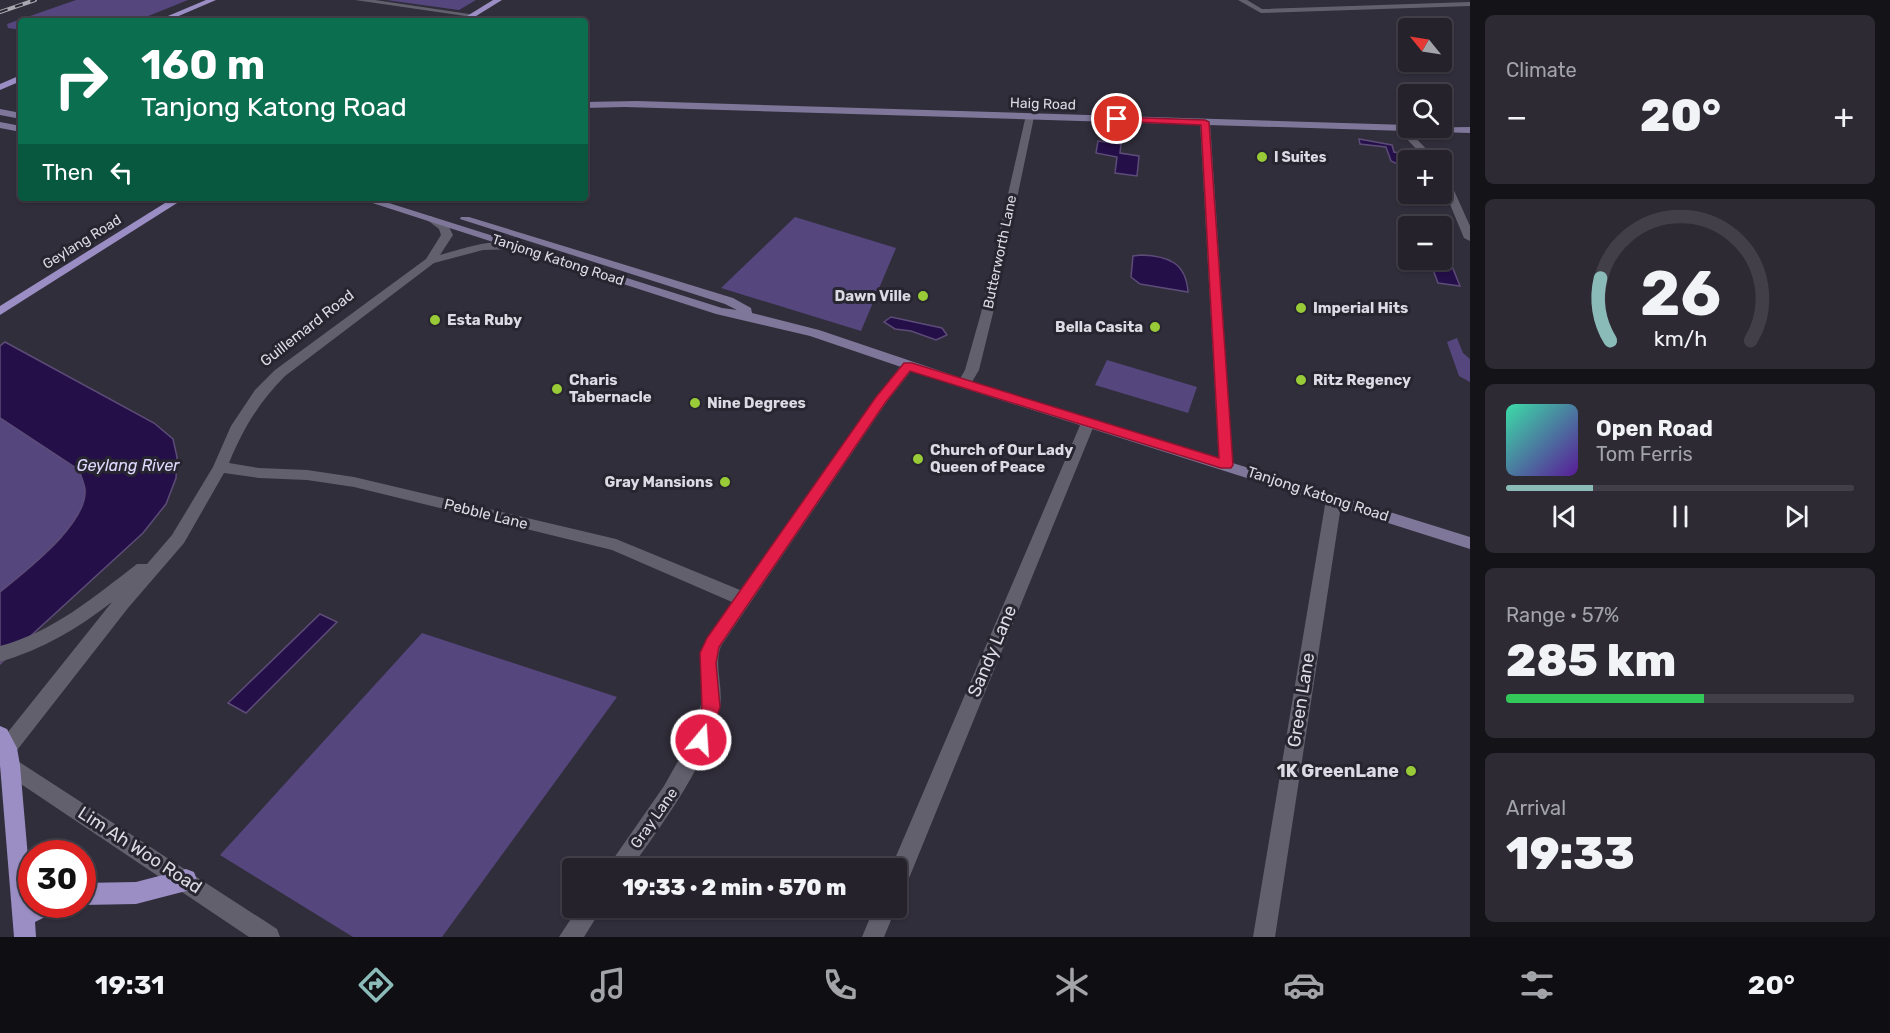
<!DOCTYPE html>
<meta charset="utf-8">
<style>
body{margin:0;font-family:Rubik,sans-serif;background:#2d2a34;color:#f1f3f6;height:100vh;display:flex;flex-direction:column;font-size:22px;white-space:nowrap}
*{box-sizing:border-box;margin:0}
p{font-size:20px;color:#a3a4a9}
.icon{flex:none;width:33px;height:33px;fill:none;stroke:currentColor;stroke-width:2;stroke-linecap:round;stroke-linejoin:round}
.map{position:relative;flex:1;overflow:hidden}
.details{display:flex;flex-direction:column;gap:15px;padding:15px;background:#141318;width:420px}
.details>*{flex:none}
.hud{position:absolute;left:18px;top:18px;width:570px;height:183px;border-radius:6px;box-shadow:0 2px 4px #0004,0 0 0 2px #423f48;background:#0b6e4f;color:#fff;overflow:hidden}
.needle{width:39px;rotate:300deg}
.buttons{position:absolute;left:1398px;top:18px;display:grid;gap:12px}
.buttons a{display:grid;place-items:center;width:54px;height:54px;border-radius:6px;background:#25222c;box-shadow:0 2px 4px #0004,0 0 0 2px #423f48;font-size:30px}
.speed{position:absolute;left:18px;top:840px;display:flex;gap:12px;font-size:30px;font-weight:700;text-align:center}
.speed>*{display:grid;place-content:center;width:78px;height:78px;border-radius:50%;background:#25222c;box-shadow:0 2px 4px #0004,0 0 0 2px #423f48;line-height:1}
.speed .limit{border:9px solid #d22;background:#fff;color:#111}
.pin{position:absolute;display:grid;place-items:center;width:51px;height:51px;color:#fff;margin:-26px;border:3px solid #fff;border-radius:50%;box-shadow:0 2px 6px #0007}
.me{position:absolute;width:66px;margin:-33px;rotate:18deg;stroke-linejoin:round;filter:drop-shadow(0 0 4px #0008)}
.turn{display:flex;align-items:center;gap:21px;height:126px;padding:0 24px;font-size:27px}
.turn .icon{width:78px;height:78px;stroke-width:2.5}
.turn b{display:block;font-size:42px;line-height:51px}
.then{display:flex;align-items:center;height:57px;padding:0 24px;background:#0003;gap:12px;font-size:22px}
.big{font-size:45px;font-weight:800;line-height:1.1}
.details .card{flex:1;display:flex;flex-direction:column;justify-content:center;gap:9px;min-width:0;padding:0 21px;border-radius:9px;background:#2d2a34}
.details .dial{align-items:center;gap:0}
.dial svg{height:156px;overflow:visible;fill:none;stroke:#423f48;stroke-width:7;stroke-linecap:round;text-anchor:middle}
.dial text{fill:#f1f3f6;stroke:none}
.song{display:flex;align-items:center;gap:18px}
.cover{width:72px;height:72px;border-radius:9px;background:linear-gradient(135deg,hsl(160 70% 55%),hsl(270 70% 35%))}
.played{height:6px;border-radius:3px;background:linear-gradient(90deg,#8bbbb9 25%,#423f48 25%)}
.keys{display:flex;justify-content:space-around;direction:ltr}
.heat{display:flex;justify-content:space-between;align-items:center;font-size:33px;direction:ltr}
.charge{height:9px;border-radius:4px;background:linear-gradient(90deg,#34c759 57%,#423f48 0)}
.trip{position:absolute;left:562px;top:858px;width:345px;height:60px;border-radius:6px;background:#25222c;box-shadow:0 2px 4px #0004,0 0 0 2px #423f48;font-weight:800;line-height:60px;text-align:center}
.tabs{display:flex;height:96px;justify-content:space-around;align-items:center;background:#0f0e12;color:#a3a4a9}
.tabs .icon{width:42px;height:42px}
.tabs .active{color:#8bbbb9}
.tabs b{font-size:27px;color:#f1f3f6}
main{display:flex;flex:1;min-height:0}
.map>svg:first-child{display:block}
</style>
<main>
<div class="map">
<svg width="1470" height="937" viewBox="0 0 1470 937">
<rect width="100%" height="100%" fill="#312e3b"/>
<!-- green -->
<g fill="#55467e">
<polygon points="76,0 188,0 136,21 21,21 21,30 8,28 7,24"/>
<polygon points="386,0 476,0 459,10"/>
<polygon points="795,217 896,248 861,331 721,288"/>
<polygon points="1457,338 1463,353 1470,359 1470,382 1459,376 1447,342"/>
<polygon points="1107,360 1197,387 1188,413 1095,385"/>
<path d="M0,418L80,470C81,476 84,483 85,489C88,524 25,571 0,592Z"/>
<polygon points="422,633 617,697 442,937 353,937 220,855"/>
</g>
<!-- water -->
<g fill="#250f49" stroke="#5c4c77" stroke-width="1.5">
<polygon points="1359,139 1392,145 1394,152 1399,153 1403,162 1408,163 1408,189 1401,188 1398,180 1407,179 1402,166 1391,161 1386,147 1360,144"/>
<polygon points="1098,141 1121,144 1120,153 1139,156 1137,176 1115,173 1117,157 1096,153"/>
<polygon points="1442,243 1443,244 1460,286 1438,283 1431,264 1425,261 1442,260"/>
<path d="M1141,255C1169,256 1186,263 1188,292L1140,284L1131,277L1133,256Z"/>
<polygon points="891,317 942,328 947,335 936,340 911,331 895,329 884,322"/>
<path d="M5,342L154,423L173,439L177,457L176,478L166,504L143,533L0,664V592C25,571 88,524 85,489C84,483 81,476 79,470L0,418V346Z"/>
<polygon points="320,614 337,622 246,713 228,703"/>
</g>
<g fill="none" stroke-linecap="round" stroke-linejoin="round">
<!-- street -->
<g fill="#63606e" fill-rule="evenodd">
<polygon points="355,0 375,0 476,15 472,17"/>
<polygon points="1238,0 1247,0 1262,9 1470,2 1470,6 1261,13"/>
<polygon points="1026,115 1034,117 993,313 979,370 969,387 964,388 957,384 965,370 981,313"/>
<polygon points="1205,119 1210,122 1233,465 1226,470 1219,465 1200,122"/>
<polygon points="1398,126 1404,126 1437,160 1427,160 1398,130"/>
<polygon points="1442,172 1447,175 1470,226 1470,241 1464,238 1442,185"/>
<path d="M431,216L448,225L453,235L440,255C457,250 505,234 520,246L514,249L483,250L434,263L285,376C259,402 243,429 229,463L259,468L307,470L354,477L616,539L740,590L876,397L903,363H913L915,366L886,403L721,646C713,667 725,689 719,711C704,769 665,820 631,868H607L664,786L686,747L702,702L701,651L707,638L732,602L612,550L354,487L307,480L259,478L224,473L184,543L128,608L14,754L10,756L277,929L280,937H249L3,772L0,765L3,758L7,757L0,754V742L112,602C77,629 43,649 0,662V646C53,632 94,597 137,564H147L172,535L213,467L231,426L255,390L275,370L426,259L441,235L439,229L426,219Z"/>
<polygon points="1088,418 1095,423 905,888 897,891 897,868 891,868 1081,423"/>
<polygon points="1334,493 1339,495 1342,499 1275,937 1253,937 1326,499 1329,495"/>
<polygon points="578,908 602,908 584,937 559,937"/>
<polygon points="874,908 896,908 884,937 862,937"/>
</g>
<!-- secondary -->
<g fill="#7f7799" fill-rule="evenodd">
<polygon points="637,101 1408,125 1408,128 1470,127 1470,133 625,107 585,108 585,102"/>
<polygon points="0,109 21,113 21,119 0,115"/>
<polygon points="0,122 21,126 21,132 0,128"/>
<polygon points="357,198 373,198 722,308 737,310 725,304 460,219 461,217 469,217 733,298 751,308 752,313 819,330 973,382 1470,537 1470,549 963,388 810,336 716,314"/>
</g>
<!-- primary -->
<g fill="#9b8ec4" fill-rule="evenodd">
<polygon points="206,0 216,0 167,21 156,21"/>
<polygon points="493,0 502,0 468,21 459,21"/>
<polygon points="21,75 21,81 0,90 0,84"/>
<polygon points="173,198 185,198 0,315 0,306"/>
<polygon points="0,726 7,729 17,748 20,765 32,904 58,904 55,912 35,922 36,937 14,937 0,765"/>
<polygon points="186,869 194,872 197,880 194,888 186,891 136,904 82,905 81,904 82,904 82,883 136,882"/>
</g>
<defs>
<polyline id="rail" points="0,12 35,0"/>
</defs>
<!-- rail casing -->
<use href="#rail" stroke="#a9a7b0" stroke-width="4"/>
<!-- rail -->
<use href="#rail" stroke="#272530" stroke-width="2" stroke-dasharray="8" stroke-linecap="butt"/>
</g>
<!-- route -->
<polygon fill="#e11d48" stroke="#92132f" stroke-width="1.5" points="1117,117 1205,120 1209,122 1233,465 1231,468 1221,468 910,371 885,403 719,647 716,663 720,707 707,746 701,748 694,746 692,740 702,707 700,653 707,638 876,397 904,363 912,363 1219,458 1201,125 1114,121 1114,118"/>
<!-- markers -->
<g fill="#98cb37" stroke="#272530" stroke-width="2">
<circle cx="1262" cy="157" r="6"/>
<circle cx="923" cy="296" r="6"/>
<circle cx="1301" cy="308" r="6"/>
<circle cx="435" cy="320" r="6"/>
<circle cx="1155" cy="327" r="6"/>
<circle cx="1301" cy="380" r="6"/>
<circle cx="557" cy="389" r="6"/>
<circle cx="695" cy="403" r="6"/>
<circle cx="918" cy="459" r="6"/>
<circle cx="725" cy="482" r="6"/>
<circle cx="1411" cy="771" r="6"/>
</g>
<g text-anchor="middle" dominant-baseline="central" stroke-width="6" stroke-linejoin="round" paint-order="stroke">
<!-- far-street labels -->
<g font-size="14" fill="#dcdae2" stroke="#272530">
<text transform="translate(1043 104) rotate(2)">Haig Road</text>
<text transform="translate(82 242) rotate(-32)">Geylang Road</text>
<text transform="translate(1000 252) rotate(-78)">Butterworth Lane</text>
<text transform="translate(558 260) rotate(18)">Tanjong Katong Road</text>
</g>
<!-- far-poi labels -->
<g font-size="14" font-weight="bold" fill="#dcdae2" stroke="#272530" text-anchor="start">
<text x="1274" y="157">I Suites</text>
</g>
<!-- poi labels -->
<g font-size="15" font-weight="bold" fill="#dcdae2" stroke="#272530" text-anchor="start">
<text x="911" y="296" text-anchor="end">Dawn Ville</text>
<text x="1313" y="308">Imperial Hits</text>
<text x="447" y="320">Esta Ruby</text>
<text x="1143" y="327" text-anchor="end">Bella Casita</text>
<text x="569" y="380">Charis<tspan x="569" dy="17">Tabernacle</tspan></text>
<text x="1313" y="380">Ritz Regency</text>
<text x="707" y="403">Nine Degrees</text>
<text x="930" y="450">Church of Our Lady<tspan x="930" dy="17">Queen of Peace</tspan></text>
<text x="713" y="482" text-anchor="end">Gray Mansions</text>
</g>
<!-- street labels -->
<g font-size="15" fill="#dcdae2" stroke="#272530">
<text transform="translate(307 328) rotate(-38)">Guillemard Road</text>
<text transform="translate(1318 494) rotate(18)">Tanjong Katong Road</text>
<text transform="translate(486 514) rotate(14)">Pebble Lane</text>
<text transform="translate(654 818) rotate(-55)">Gray Lane</text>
</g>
<!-- water labels -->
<g font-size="16" font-style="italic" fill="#e0d9ff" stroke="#272530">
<text x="128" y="465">Geylang River</text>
</g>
<!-- near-street labels -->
<g font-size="18" fill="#dcdae2" stroke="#272530">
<text transform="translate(992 651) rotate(-67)">Sandy Lane</text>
<text transform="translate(1301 700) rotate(-81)">Green Lane</text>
<text transform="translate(140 850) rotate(33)">Lim Ah Woo Road</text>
</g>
<!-- near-poi labels -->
<g font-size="18" font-weight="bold" fill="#dcdae2" stroke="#272530" text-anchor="end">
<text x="1399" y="771">1K GreenLane</text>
</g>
</g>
</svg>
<div class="buttons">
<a><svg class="needle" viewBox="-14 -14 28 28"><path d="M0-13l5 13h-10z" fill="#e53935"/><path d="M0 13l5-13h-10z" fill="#a3a4a9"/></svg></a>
<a><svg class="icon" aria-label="search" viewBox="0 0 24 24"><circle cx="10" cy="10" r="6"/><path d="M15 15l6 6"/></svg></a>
<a>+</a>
<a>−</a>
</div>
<div class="speed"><div class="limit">30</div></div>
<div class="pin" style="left:1117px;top:119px;background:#d93025"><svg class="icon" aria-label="arrive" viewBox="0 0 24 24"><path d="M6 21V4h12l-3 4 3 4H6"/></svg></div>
<svg class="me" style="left:701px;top:740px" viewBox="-20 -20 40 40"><circle r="17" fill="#e11d48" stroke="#fff" stroke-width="3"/><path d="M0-11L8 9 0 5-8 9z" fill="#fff"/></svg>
<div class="trip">19:33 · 2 min · 570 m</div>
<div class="hud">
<div class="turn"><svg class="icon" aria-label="right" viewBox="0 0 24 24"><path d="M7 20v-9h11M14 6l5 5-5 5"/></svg><div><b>160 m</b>Tanjong Katong Road</div></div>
<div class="then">Then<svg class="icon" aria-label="left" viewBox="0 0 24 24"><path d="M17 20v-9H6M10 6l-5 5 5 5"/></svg></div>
</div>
</div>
<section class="details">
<div class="card"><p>Climate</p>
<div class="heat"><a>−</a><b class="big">20°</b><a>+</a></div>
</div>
<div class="card dial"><svg viewBox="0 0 100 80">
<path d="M14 69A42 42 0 1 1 86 69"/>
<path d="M14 69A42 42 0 0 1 9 37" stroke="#8bbbb9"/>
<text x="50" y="56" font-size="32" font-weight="700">26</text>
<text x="50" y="72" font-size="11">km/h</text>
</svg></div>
<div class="card">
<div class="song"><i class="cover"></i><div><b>Open Road</b><p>Tom Ferris</p></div></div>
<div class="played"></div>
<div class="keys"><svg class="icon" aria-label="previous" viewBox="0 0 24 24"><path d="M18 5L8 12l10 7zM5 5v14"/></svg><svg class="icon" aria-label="pause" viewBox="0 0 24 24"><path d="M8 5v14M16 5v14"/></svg><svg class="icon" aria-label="next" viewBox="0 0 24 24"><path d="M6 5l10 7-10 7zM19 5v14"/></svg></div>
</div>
<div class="card"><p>Range · 57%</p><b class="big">285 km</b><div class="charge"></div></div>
<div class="card"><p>Arrival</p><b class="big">19:33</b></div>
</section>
</main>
<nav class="tabs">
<b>19:31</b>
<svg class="icon active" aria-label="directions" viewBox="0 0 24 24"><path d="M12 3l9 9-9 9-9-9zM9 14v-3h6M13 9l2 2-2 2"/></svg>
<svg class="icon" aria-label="music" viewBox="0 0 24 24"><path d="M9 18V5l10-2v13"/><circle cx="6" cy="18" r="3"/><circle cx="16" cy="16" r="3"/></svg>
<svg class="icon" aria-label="phone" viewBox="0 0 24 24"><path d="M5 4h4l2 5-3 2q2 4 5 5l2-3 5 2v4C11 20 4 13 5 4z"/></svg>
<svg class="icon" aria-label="climate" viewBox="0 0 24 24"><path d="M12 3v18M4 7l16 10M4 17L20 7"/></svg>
<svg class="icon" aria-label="car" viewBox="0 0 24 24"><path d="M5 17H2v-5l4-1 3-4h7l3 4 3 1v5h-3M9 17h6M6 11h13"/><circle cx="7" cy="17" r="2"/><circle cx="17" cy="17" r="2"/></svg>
<svg class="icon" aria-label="filters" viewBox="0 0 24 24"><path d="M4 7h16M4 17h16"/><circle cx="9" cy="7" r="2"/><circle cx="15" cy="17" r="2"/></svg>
<b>20°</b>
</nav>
